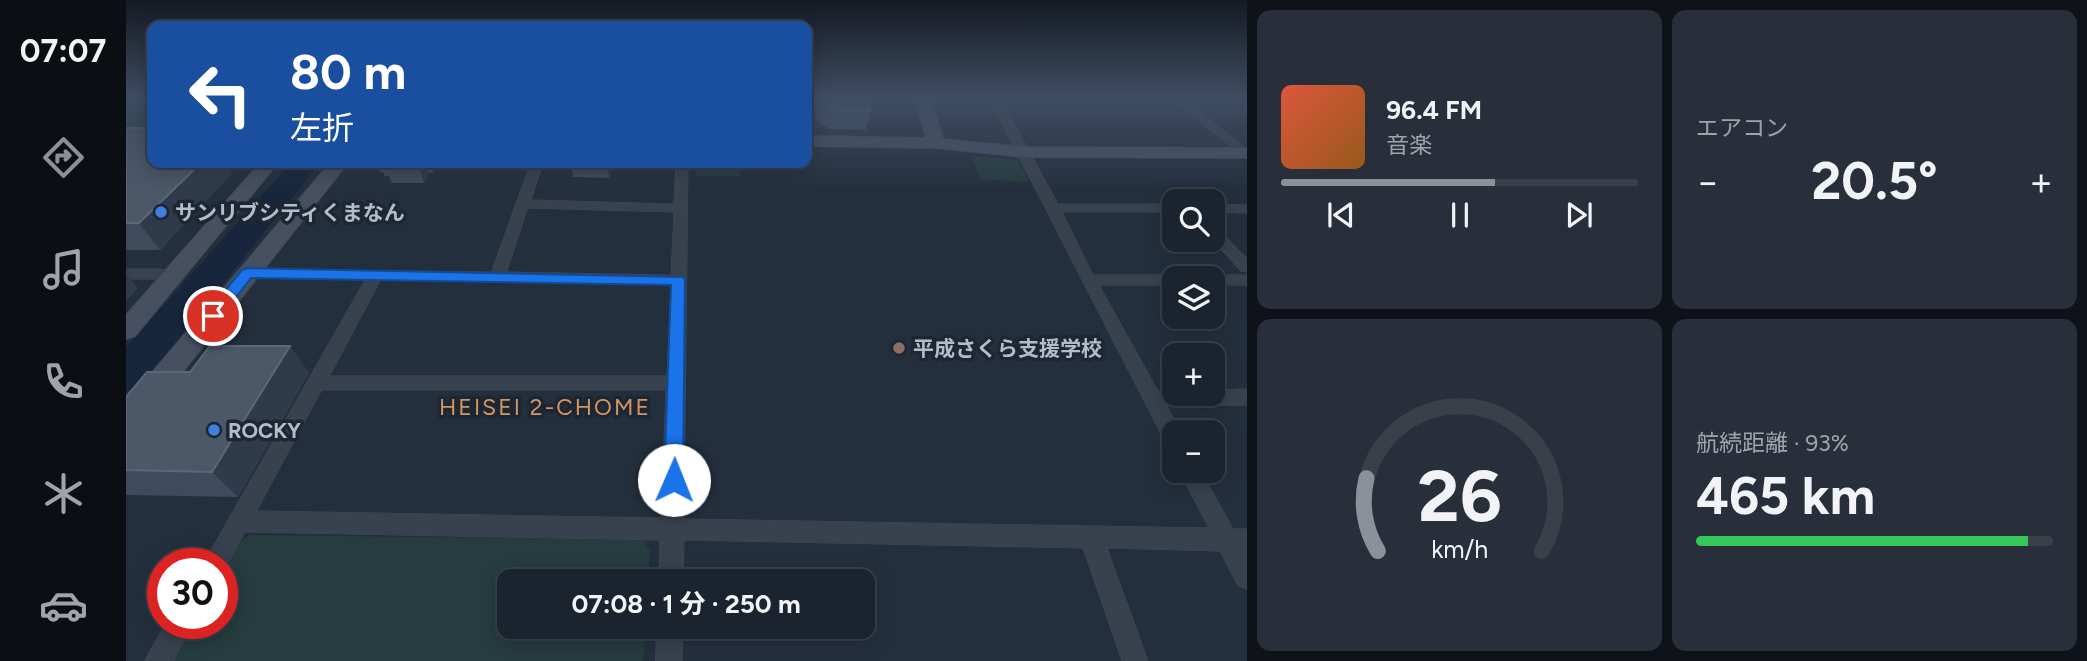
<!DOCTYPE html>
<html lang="ja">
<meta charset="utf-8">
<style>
body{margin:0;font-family:Figtree,"Noto Sans JP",sans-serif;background:#282f3a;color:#f1f3f6;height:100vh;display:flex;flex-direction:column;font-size:26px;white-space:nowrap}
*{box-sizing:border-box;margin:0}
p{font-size:23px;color:#a0a4aa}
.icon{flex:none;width:38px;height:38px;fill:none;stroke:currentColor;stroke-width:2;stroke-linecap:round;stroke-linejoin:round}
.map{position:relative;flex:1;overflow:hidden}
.panel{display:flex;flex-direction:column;gap:10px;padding:10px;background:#0f1319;width:840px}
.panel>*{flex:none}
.guide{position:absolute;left:21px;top:21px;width:665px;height:147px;border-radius:14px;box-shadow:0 4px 18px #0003,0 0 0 2px #39404a;background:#1a4fa0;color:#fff;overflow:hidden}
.controls{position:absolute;left:1036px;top:189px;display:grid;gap:14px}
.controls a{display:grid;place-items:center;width:63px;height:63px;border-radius:14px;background:#1b232e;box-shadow:0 4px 18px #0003,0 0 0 2px #39404a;font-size:35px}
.speed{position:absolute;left:21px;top:548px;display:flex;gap:14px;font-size:35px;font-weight:700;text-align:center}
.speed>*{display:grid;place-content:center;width:91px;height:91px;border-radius:50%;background:#1b232e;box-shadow:0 4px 18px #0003,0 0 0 2px #39404a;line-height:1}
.speed .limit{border:10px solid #d22;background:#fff;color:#111}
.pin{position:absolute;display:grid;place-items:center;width:60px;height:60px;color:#fff;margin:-30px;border:4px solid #fff;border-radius:50%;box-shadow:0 2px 7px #0007}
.me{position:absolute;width:77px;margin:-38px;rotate:1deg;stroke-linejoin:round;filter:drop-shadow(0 0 5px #0008)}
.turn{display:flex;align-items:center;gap:24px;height:147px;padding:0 28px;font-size:32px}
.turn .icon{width:91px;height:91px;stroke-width:2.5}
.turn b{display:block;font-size:49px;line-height:60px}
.big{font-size:52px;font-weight:700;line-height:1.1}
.panel .card{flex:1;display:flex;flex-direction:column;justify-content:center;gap:10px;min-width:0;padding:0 24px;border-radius:14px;background:#282f3a}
.panel .dial{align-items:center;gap:0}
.dial svg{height:182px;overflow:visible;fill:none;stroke:#39404a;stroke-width:7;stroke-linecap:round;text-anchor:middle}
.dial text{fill:#f1f3f6;stroke:none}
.song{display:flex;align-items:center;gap:21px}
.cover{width:84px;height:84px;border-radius:10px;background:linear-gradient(135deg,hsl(10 70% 55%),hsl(30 70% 35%))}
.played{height:7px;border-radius:4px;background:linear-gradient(90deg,#8c9099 60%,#39404a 60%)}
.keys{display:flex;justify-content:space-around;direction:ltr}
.heat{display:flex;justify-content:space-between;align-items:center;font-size:38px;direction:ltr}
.charge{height:10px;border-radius:5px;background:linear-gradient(90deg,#34c759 93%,#39404a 0)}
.panel .tiles{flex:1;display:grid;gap:10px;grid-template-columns:repeat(2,1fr)}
.trip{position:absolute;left:371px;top:569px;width:378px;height:70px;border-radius:14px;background:#1b232e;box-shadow:0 4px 18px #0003,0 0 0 2px #39404a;font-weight:700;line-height:70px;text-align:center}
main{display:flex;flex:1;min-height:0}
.tabs{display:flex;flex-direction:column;width:126px;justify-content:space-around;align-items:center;background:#0b0e12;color:#a0a4aa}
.tabs .icon{width:49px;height:49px}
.tabs .on{color:#8c9099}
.tabs b{font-size:32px;color:#f1f3f6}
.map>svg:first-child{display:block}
</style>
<main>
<nav class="tabs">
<b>07:07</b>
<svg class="icon on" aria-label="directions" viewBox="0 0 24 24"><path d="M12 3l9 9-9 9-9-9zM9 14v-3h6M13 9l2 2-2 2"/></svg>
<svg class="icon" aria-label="music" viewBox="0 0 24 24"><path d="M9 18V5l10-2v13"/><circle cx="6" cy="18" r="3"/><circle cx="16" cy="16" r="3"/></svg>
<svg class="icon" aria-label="phone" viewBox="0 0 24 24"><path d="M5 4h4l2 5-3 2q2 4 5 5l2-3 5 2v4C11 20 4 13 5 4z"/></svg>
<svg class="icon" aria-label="climate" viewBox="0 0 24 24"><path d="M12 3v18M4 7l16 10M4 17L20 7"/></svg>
<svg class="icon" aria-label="car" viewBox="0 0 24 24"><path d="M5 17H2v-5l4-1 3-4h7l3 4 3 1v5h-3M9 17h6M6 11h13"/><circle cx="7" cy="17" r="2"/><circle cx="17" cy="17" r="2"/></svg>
</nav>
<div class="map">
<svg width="1121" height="661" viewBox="0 0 1121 661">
<rect width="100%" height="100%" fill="#242f3e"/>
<!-- green -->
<g fill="#263c3f">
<rect x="0" y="98" width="26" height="31"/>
<polygon points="846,156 892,160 903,182 854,179"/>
<polygon points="570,163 613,163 614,176 570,176"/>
<path d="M124,535L517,540L524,551L522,581H383V626L520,627L517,661H45L66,623H96C96,588 90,555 124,535Z"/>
</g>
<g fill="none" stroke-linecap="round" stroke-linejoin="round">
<!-- river -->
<polygon fill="#17263c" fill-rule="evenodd" points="165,163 191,163 192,165 15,386 0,391 0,347"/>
<defs>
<g id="street">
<polygon points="863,98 874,98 932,204 1048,204 1048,212 936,212 967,275 1048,275 1055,278 1048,278 1048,285 973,285 1032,391 1087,394 1087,390 1121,389 1121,405 1041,406 1055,432 1048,432 1048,448 1041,445"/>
<polygon points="1044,98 1057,98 1121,149 1121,159"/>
<path d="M405,163H417L405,200L548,204L550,163H562L558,519L1083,528L1053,471H1075L1107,529H1121V589L1112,586L1094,551L981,548L1022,661H996L957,548L558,540L557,581H533L534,540L119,532L97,572L96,564H77L239,280L122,278L116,277L114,273L116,269L365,272ZM402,208L548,212L545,275L381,272ZM255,280L545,285L541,376H204ZM196,390H540L535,518L131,511Z"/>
<polygon points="1087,204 1121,205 1121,213 1087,212"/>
<polygon points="1087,228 1092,229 1121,258 1121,272 1115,271 1086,240"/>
<polygon points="0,269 34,269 54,273 56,277 48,282 34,279 0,279"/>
<polygon points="1087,275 1121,275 1121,285 1087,285 1087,278 1080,278"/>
<polygon points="40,623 67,623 47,661 19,661"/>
<polygon points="531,626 557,626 556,661 530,661"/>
</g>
<g id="secondary">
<polygon points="789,98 805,98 817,139 898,147 1121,148 1121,158 898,157 810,148 681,146 681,136 800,138"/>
<polygon points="134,163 152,163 9,336 0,339 0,315"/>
<polygon points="204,163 222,163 10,431 0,435 0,403"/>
</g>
</defs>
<!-- street casing -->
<use href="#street" stroke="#414a57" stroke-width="1"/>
<!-- secondary casing -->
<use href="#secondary" stroke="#414a57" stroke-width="2"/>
<!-- street -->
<use href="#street" fill="#38414e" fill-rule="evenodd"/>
<!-- secondary -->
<use href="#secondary" fill="#465061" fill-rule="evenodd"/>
</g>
<!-- wall -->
<g fill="#3f4b5c">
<polygon points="688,98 740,98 745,111 740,130 705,129 693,124 687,105"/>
<polygon points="0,128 106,173 34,250 0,250"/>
<polygon points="250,163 312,163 307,173 303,173 298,183 266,183 263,176 259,176 257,172 254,172"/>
<polygon points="445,163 487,163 483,178 447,177"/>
<polygon points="164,346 183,373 112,497 0,495 0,397 64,372"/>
</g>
<!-- shaded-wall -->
<g fill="#2f3b4b">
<polygon points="75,163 100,163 106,173 34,250 13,223"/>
<polygon points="291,163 300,163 303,173 298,183"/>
<polygon points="304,163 312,163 307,173"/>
<polygon points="482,163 487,163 483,178 481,164"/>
<polygon points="0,274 12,288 0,301"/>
<polygon points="164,346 183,373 112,497 86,472"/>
</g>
<!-- building -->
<g fill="#4b5868" stroke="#5c6777" stroke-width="2">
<polygon points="694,98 740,98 745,111 708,110 696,105"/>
<polygon points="0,128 26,128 26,163 75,163 13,223 0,223"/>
<polygon points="84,346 164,346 86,472 0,470 0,397 21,372 64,372"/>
</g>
<!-- sky -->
<linearGradient id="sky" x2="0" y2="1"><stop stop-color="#141a22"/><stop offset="0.51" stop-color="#3f4d63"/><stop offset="1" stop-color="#3f4d63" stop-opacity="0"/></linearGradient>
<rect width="1121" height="191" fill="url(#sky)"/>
<!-- route -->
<polygon fill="#1a73e8" stroke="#114b97" stroke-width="2" points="121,268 557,277 559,280 557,480 555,486 548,489 541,486 538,480 545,285 125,278 92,320 81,320 79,316 81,312 116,270"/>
<!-- markers -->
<g fill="#3f7fe0" stroke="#1d2633" stroke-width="2.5">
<circle cx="35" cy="212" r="7"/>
<circle cx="88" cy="430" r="7"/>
</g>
<circle fill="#8d6e63" stroke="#1d2633" stroke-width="2.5" cx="773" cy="348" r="7"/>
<g text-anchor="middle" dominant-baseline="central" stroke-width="7" stroke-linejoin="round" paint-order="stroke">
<!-- poi labels -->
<g font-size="21" font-weight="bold" fill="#b4bcc9" stroke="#1d2633" text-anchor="start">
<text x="49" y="212">サンリブシティくまなん</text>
<text x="787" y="348">平成さくら支援学校</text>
<text x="102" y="430">ROCKY</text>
</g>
<!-- neighbourhood labels -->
<g font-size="23" letter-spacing="2" fill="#d59563" stroke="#1d2633">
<text x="419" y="407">HEISEI 2-CHOME</text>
</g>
</g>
</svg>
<div class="controls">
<a><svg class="icon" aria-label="search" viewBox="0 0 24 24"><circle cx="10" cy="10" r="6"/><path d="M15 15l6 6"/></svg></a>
<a><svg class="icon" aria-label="layers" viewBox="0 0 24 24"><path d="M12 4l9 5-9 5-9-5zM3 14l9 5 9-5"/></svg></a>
<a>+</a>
<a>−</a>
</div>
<div class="speed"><div class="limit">30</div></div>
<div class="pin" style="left:87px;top:316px;background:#d93025"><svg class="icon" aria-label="arrive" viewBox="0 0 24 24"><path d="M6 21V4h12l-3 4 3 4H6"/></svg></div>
<svg class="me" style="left:548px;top:480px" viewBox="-20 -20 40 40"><circle r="19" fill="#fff"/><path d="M0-13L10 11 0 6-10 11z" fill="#1a73e8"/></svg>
<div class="trip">07:08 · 1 分 · 250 m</div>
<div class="guide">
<div class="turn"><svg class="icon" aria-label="left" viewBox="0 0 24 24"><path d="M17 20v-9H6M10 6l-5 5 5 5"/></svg><div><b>80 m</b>左折</div></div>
</div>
</div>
<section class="panel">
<div class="tiles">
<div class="card">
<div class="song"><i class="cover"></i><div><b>96.4 FM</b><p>音楽</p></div></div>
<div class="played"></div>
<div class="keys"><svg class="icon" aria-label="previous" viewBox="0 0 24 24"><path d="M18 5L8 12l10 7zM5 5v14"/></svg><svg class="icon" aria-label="pause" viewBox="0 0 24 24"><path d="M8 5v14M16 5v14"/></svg><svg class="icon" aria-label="next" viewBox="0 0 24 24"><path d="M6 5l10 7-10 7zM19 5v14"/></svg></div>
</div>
<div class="card"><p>エアコン</p>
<div class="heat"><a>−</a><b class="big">20.5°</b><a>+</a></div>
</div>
<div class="card dial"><svg viewBox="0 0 100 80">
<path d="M14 69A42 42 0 1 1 86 69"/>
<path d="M14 69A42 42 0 0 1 9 37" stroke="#8c9099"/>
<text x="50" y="56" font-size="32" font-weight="700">26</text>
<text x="50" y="72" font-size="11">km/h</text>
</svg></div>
<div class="card"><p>航続距離 · 93%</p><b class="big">465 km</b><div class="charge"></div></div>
</div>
</section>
</main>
